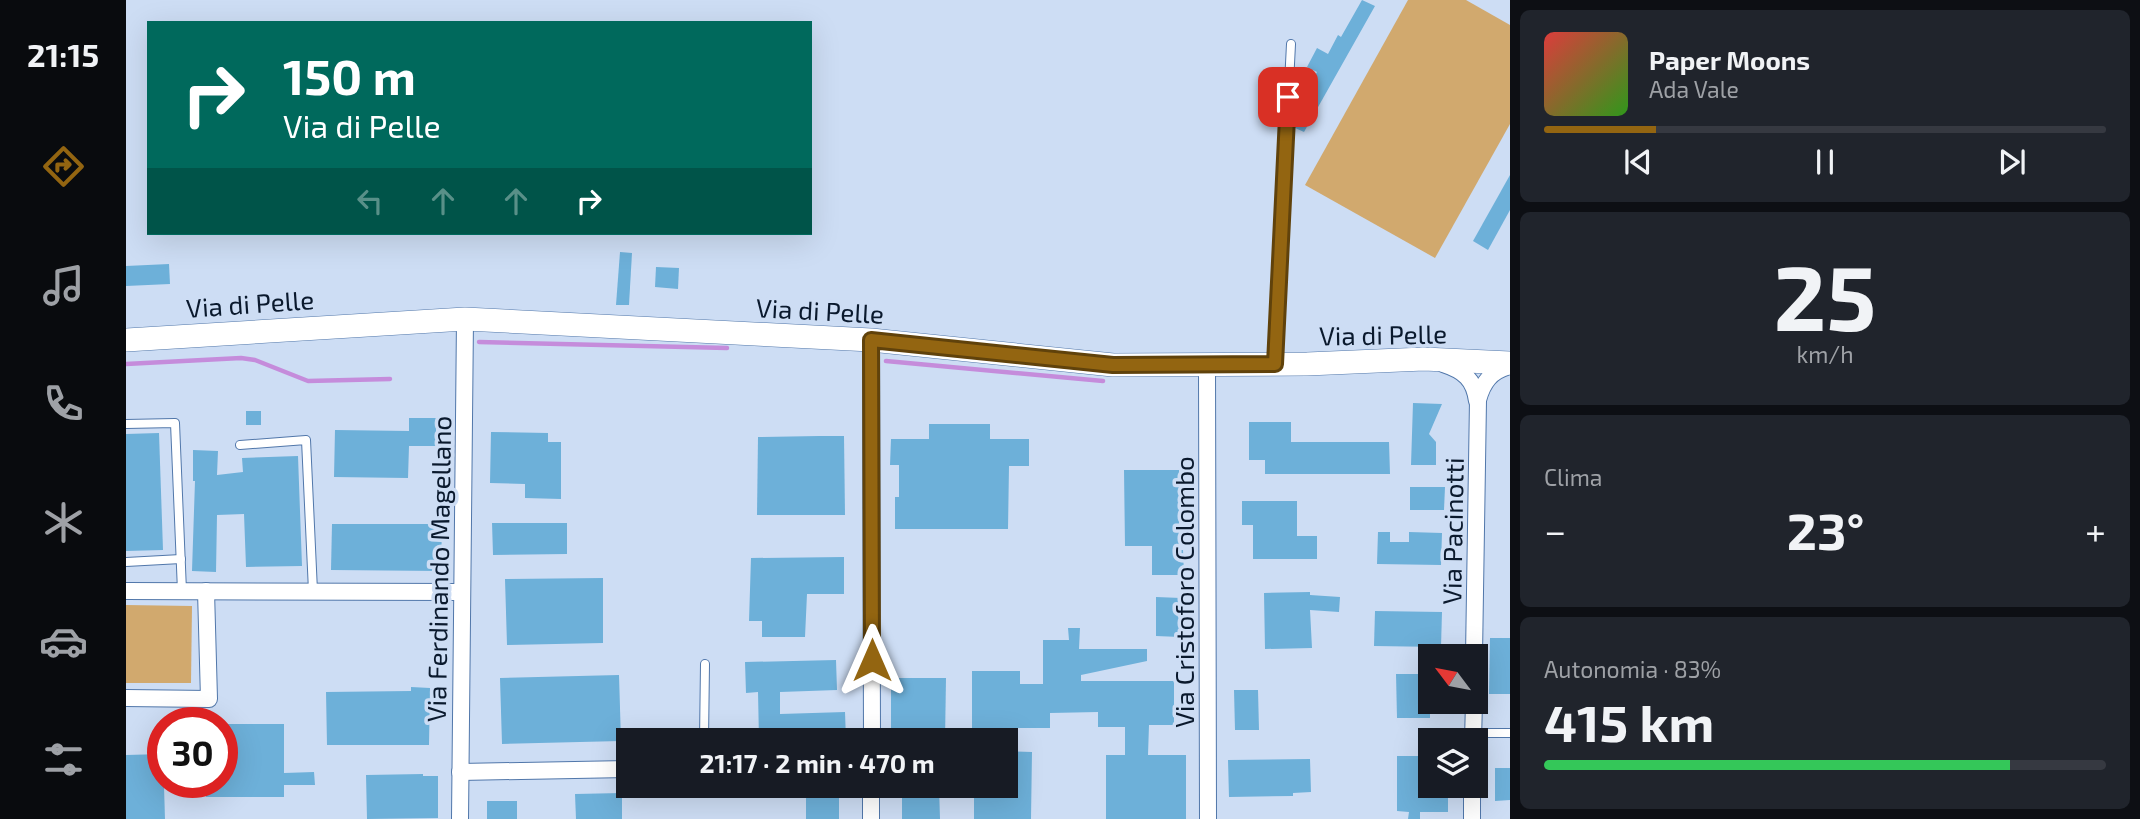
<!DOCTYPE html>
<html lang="it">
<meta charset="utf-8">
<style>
body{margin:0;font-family:"Exo 2",sans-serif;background:#20242c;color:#f1f3f6;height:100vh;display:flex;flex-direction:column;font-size:26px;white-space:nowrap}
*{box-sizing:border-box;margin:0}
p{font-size:23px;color:#9ea1a6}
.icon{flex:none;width:38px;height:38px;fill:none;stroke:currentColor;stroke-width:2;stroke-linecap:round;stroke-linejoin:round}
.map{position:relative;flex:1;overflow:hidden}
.side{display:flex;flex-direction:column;gap:10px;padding:10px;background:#0d0f14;width:630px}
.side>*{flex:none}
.top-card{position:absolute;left:21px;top:21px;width:665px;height:214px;border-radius:0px;box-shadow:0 7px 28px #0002;background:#00695c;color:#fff;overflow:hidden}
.needle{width:46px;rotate:302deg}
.buttons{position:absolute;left:1292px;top:644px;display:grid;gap:14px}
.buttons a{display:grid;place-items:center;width:70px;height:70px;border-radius:0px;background:#171b24;box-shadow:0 7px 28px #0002;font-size:35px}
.speed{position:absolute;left:21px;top:707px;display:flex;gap:14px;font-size:35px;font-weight:700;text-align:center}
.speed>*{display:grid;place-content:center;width:91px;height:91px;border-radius:50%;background:#171b24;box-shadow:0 7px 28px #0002;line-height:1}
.speed .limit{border:10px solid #d22;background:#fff;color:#111}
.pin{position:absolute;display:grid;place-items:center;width:60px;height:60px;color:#fff;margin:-30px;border-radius:14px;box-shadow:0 4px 10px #0006}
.me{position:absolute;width:77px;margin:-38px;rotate:0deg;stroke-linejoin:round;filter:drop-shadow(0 0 5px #0008)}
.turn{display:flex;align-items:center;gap:24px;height:147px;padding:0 21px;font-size:32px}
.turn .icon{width:91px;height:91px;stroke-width:2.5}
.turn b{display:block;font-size:49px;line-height:60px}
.lanes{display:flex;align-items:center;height:66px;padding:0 21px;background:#0003;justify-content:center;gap:35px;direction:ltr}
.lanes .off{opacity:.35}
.big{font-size:52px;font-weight:700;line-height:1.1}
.side .card{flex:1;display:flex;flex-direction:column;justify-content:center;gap:10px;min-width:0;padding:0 24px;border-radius:10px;background:#20242c}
.side .dial{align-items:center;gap:0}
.dial b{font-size:91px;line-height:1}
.song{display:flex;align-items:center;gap:21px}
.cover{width:84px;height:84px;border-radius:10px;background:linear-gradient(135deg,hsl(0 70% 55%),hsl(110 70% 35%))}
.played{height:7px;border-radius:4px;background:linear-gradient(90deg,#936511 20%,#363941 20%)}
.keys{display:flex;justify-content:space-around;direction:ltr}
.heat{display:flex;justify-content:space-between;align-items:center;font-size:38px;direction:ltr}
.charge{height:10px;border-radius:5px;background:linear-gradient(90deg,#34c759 83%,#363941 0)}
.trip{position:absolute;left:490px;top:728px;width:402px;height:70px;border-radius:0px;background:#171b24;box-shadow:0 7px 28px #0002;font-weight:700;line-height:70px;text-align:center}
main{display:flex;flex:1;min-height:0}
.menu{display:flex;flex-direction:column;width:126px;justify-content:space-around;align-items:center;background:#090b0e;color:#9ea1a6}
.menu .icon{width:49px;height:49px}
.menu .on{color:#936511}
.menu b{font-size:32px;color:#f1f3f6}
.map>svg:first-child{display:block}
</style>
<main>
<nav class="menu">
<b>21:15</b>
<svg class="icon on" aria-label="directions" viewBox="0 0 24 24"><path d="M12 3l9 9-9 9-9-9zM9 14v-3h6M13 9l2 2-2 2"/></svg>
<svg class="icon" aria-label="music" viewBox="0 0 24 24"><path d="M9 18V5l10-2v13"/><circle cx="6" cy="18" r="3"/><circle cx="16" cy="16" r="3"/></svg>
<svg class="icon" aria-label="phone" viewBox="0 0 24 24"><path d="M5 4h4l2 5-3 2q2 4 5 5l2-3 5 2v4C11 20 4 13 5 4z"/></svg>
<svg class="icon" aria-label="climate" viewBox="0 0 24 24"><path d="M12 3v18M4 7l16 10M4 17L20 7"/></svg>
<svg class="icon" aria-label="car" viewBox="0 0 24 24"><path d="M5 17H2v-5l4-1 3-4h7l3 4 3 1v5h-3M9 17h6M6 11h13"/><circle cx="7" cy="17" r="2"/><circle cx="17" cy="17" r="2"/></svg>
<svg class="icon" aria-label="filters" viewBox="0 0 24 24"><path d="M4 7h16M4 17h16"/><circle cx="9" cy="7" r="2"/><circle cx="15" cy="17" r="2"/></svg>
</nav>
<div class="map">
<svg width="1384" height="819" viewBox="0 0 1384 819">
<rect width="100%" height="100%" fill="#cdddf4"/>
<!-- green -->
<g fill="#d1a96e">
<polygon points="1282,0 1340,0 1384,25 1384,124 1309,258 1179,185"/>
<polygon points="0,605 66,606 65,683 0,683"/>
</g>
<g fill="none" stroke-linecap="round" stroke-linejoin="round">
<!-- stream -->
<g stroke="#c58cdb" stroke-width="4.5">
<polyline points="353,342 601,348"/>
<polyline points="760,361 977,381"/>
<polyline points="0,364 115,358 129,360 182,381 264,379"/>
</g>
</g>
<!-- building -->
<g fill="#6db0d9">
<polygon points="1236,0 1249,6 1178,132 1167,127 1168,120 1186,89 1183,87 1191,72 1181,67 1191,48 1202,54 1212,35 1215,37"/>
<polygon points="1384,175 1384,210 1362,250 1347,241"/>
<polygon points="494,252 506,253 503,305 490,305"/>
<polygon points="43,264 44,284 0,286 0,266"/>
<polygon points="530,267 553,268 552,289 529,287"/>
<polygon points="1287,403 1316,404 1303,434 1310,442 1310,465 1285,465"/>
<rect x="120" y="411" width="15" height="14"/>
<polygon points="283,418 310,418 310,446 283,446 282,478 208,477 209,430 283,431"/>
<polygon points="1123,422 1165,422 1165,442 1263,442 1264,474 1139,474 1139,460 1123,460"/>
<polygon points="803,424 864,424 864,439 903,439 903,466 883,466 882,529 769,529 769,497 773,497 773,465 764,465 765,439 803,439"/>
<polygon points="365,432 422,433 422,442 435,442 435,499 399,498 399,484 364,483"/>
<polygon points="33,433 37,550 0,551 0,434"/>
<polygon points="693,436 718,436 719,515 631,515 632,437"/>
<polygon points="67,450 92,451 91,475 117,472 116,458 172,456 176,566 120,567 118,514 91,515 90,572 66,571 69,481 67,481"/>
<polygon points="998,470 1053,470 1053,550 1057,550 1058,575 1026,575 1026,546 999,546"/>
<polygon points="1284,487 1319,487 1318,510 1284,510"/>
<polygon points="1116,501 1171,501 1171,536 1191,536 1191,559 1127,559 1127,525 1116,525"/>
<polygon points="366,523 441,523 441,554 367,555"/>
<polygon points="206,524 316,524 315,571 205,570"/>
<polygon points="1252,532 1264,532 1264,542 1283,542 1283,532 1316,533 1315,565 1251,564"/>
<polygon points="718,557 718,594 681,594 679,637 636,637 636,621 623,621 625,558"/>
<polygon points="477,578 477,643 381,645 379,579"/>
<polygon points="1184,592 1184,595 1214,597 1213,612 1184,610 1186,648 1139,649 1138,593"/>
<polygon points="1030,597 1055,598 1054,637 1030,636"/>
<polygon points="1249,611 1316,612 1315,647 1248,646"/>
<polygon points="942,628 954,628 953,649 1021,649 1021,661 955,675 955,681 1048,681 1048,725 1023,725 1022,755 1060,755 1060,819 980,819 980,755 999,755 999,727 972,727 972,712 924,713 924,728 846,728 846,671 894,671 894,684 917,684 917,640 943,640"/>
<polygon points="1364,638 1384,638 1384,694 1363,694"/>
<polygon points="710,660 711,690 654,692 654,714 719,712 720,740 633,740 632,692 620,693 619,662"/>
<polygon points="1270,674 1304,674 1304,718 1271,718"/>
<polygon points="493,675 495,741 376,744 374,678"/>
<polygon points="765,678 820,678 819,740 765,740"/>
<polygon points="285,687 304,688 303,745 201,745 200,692 285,691"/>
<polygon points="1108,690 1132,690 1133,730 1109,730"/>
<polygon points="96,724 158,724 158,773 188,772 189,785 158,785 158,797 80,797 80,782 96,782"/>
<polygon points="880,751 906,752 905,819 848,819 848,786 880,786"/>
<polygon points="37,754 39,819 0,819 0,755"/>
<polygon points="1271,756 1304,756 1304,786 1322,786 1322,812 1294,812 1294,819 1282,819 1283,812 1271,811"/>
<polygon points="1184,759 1185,792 1167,793 1167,796 1103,797 1102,760"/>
<polygon points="1369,768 1384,768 1384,800 1369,801"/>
<polygon points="297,774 297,776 312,776 312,818 241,819 240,775"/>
<polygon points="776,786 813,786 814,819 776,819"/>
<polygon points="713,787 713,819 680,819 680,788"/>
<polygon points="496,793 496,819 450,819 449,794"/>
<rect x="361" y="801" width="30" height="18"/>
</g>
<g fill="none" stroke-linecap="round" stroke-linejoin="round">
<defs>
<g id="lane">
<polyline points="1149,362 1165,44"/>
<polyline points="0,424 49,423 56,591"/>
<polyline points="114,445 180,440 187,591"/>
<polyline points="0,562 55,559"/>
<polyline points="1347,733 1384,733"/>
<polyline points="578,740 579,664"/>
</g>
<g id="street">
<polyline points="745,340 746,740"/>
<polyline points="1081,364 1082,819"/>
<path d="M1317,364C1338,371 1348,379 1351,401"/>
<polyline points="0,591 336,592"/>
<path d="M1348,656L1352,400C1357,382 1365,371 1384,366"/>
<polyline points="0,698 83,699 80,591"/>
<polyline points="1347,740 1348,702"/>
<polyline points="334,772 502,769"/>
<polyline points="334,819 339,319"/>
<polyline points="745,819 745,786"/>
<polyline points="1346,819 1346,786"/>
</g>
<polyline id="secondary" points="0,340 339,319 745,340 987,365 1181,364 1298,359 1384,363"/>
</defs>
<!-- lane casing -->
<use href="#lane" stroke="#5177aa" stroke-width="10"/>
<!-- street casing -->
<use href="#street" stroke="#5177aa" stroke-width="18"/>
<!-- secondary casing -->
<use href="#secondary" stroke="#5177aa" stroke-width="24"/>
<!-- lane -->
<use href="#lane" stroke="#fff" stroke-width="8"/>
<!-- street -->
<use href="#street" stroke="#fff" stroke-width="16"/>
<!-- secondary -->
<use href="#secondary" stroke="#fff" stroke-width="23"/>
</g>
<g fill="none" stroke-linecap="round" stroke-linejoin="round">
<defs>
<polyline id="route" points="746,660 745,340 987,365 1149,364 1162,97"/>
</defs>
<!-- route casing -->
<use href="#route" stroke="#60420b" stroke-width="18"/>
<!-- route -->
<use href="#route" stroke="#936511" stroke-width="12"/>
</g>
<g text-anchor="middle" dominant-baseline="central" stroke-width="7" stroke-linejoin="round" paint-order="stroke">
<!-- street labels -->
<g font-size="26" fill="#0a192d" stroke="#cdddf4">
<text transform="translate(124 303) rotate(-4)">Via di Pelle</text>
<text transform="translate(694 310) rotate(3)">Via di Pelle</text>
<text transform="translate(1257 334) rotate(-1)">Via di Pelle</text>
<text transform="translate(1326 531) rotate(-89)">Via Pacinotti</text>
<text transform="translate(312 569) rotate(-89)">Via Ferdinando Magellano</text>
<text transform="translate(1057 592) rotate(-90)">Via Cristoforo Colombo</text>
</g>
</g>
</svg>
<div class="buttons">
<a><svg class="needle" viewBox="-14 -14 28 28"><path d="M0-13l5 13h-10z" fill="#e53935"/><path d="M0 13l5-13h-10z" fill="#9ea1a6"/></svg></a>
<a><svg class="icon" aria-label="layers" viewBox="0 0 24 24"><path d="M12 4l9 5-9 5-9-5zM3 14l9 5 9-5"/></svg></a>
</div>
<div class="speed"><div class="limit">30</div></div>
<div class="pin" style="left:1162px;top:97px;background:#d93025"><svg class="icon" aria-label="arrive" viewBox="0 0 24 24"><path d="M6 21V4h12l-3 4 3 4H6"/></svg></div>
<svg class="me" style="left:746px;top:660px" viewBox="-20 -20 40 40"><path d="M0-17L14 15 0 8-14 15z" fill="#936511" stroke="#fff" stroke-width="4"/></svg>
<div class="trip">21:17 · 2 min · 470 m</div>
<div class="top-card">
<div class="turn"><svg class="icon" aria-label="right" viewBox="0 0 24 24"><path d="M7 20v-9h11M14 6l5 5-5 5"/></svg><div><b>150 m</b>Via di Pelle</div></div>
<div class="lanes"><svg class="icon off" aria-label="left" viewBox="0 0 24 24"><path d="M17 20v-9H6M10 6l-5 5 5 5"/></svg><svg class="icon off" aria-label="ahead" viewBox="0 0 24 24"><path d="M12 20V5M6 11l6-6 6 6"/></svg><svg class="icon off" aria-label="ahead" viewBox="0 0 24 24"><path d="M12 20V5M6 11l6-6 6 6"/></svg><svg class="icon" aria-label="right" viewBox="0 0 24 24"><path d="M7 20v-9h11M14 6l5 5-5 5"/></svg></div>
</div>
</div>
<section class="side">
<div class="card">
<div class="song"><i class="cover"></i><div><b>Paper Moons</b><p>Ada Vale</p></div></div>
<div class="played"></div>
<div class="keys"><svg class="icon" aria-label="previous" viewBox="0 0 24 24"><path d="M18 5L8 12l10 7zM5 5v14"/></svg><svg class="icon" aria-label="pause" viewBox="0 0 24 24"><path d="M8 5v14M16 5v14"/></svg><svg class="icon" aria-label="next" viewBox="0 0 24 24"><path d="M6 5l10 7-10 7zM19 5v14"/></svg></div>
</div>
<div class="card dial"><b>25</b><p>km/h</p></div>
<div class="card"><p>Clima</p>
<div class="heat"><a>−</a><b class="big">23°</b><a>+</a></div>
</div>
<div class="card"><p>Autonomia · 83%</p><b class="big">415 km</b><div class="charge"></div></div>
</section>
</main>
